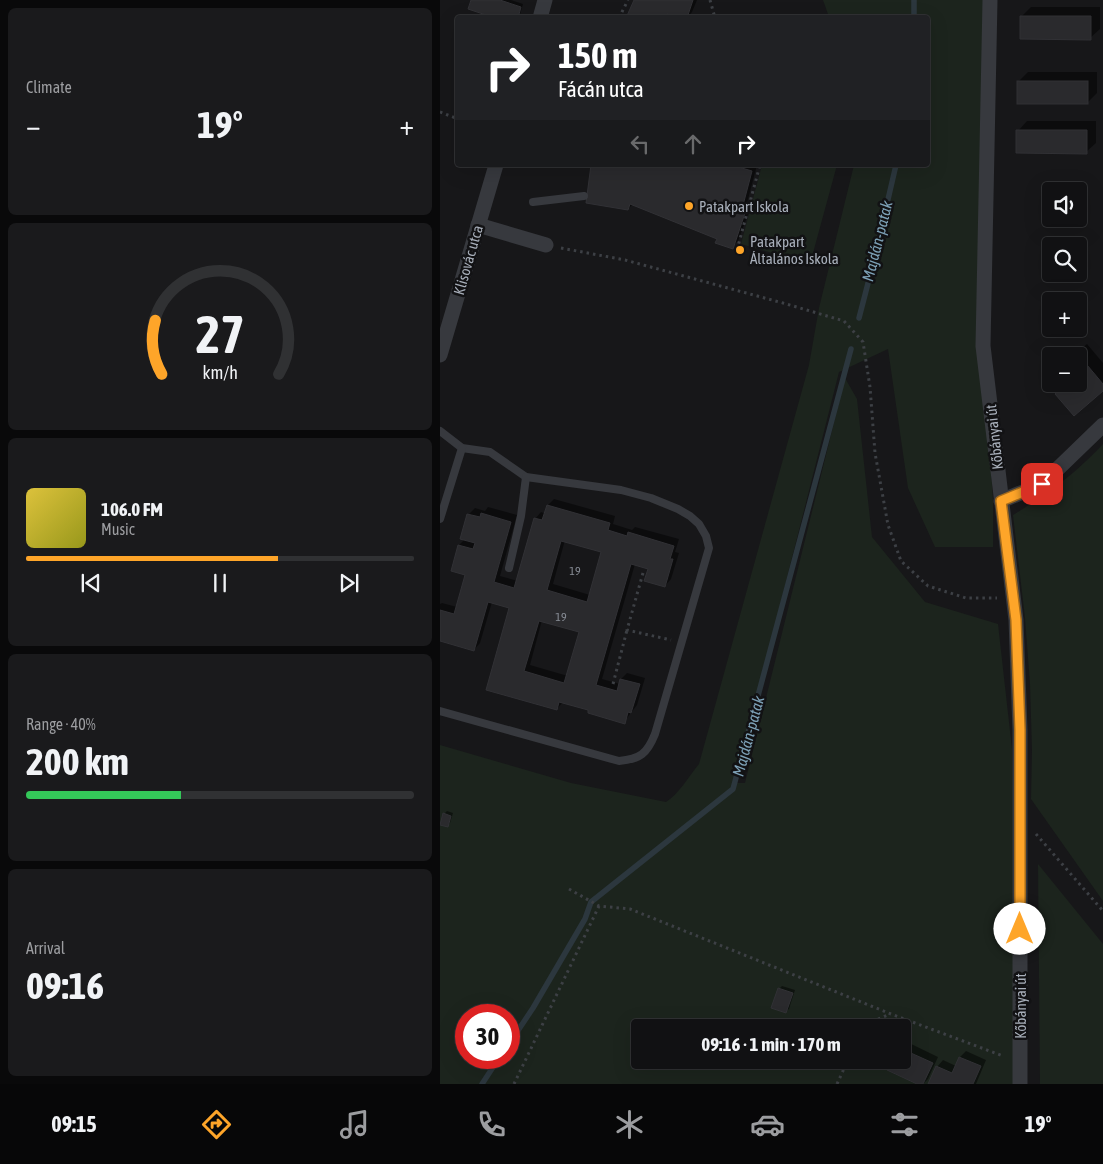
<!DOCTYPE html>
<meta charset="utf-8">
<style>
body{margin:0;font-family:"Asap Condensed",sans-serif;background:#1a1a1c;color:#f1f3f6;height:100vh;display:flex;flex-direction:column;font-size:19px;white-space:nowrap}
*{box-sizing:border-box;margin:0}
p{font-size:16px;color:#9c9da0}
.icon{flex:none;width:28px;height:28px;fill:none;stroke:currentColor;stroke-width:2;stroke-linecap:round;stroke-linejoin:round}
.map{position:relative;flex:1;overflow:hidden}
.sheet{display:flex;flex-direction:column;gap:8px;padding:8px;background:#09090a;width:440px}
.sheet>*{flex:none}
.guide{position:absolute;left:15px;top:15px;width:475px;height:152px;border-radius:5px;box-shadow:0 5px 20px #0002,0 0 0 1px #303133;background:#202124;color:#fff;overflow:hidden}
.tools{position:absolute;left:602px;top:182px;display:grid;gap:10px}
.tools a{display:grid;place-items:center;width:45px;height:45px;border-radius:5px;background:#111113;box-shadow:0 5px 20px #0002,0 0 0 1px #303133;font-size:25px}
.speed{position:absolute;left:15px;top:1004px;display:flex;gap:10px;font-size:25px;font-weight:700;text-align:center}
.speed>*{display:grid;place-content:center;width:65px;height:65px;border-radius:50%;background:#111113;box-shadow:0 5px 20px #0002,0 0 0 1px #303133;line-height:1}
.speed .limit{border:8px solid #d22;background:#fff;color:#111}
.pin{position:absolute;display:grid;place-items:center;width:42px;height:42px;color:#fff;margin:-21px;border-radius:10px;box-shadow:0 2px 8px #0006}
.me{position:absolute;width:55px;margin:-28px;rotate:0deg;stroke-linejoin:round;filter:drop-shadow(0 0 4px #0008)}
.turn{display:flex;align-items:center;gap:18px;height:105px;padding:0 20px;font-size:22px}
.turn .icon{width:65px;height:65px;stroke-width:2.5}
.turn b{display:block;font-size:35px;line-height:42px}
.lanes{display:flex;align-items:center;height:48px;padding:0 20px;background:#0003;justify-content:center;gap:25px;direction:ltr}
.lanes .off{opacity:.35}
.big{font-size:38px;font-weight:700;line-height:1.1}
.sheet .widget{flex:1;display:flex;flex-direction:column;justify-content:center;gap:8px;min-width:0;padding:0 18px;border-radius:8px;background:#1a1a1c}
.sheet .dial{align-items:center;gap:0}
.dial svg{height:130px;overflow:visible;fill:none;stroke:#303133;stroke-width:7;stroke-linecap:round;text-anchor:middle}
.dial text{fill:#f1f3f6;stroke:none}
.song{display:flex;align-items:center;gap:15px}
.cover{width:60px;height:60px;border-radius:8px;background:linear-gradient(135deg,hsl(50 70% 55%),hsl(60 70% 35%))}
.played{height:5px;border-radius:2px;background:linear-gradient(90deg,#fea529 65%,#303133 65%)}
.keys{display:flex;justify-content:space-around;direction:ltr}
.heat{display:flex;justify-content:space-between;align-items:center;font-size:28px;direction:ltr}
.charge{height:8px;border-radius:4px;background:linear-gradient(90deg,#34c759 40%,#303133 0)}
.trip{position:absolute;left:191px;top:1019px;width:280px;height:50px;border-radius:5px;background:#111113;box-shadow:0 5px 20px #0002,0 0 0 1px #303133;font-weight:700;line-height:50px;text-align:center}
.menu{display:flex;height:80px;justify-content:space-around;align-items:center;background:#070708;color:#9c9da0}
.menu .icon{width:35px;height:35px}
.menu .current{color:#fea529}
.menu b{font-size:22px;color:#f1f3f6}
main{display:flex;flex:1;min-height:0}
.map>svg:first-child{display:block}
</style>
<main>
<section class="sheet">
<div class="widget"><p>Climate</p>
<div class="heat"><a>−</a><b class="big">19°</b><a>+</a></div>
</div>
<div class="widget dial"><svg viewBox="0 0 100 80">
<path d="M14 69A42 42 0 1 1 86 69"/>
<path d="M14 69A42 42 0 0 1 10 36" stroke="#fea529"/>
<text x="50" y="56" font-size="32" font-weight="700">27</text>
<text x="50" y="72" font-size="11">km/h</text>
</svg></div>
<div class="widget">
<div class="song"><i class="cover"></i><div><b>106.0 FM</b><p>Music</p></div></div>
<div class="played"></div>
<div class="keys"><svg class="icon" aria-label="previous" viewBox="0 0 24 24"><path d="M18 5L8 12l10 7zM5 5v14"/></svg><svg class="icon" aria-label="pause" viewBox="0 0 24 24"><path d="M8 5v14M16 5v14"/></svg><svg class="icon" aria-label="next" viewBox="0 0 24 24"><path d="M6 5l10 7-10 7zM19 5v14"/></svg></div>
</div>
<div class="widget"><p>Range · 40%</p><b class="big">200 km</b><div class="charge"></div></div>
<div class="widget"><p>Arrival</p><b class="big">09:16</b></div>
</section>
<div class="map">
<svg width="663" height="1084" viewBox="0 0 663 1084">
<rect width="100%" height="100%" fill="#171719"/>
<!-- green -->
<g fill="#1c241d" fill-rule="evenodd">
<path d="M383,0H550L543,346L553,501V547H495L468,488L448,349L399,372L295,783H305L405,378L417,399L432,537L485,602L558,624L572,749L580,1084H0V745L131,783L226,802C238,795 249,776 259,764L369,365L379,308L414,165H488V18L389,17ZM26,1015H69V1058H26ZM200,1028H462V1060H200Z"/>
<polygon points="322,165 397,165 370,264 301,244"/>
<path d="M663,444V901L591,799L592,750L590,684L585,618L573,515C609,493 634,475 663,444Z"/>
<polygon points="598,864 663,944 663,1084 600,1084"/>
</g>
<!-- shadow -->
<g fill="#0007" fill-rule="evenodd">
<polygon points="32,0 71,0 83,4 79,18 60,18"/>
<polygon points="196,0 257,0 252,12 247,18 230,13 229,18 188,18"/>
<polygon points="591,7 660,7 660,29 650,38 581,17"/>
<polygon points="588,72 657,72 657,93 647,103 579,81"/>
<polygon points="587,121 656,121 656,143 646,152 578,131"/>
<polygon points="152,165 317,165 307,203 312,204 298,241 292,247 278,238 193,204 188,209"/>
<polygon points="647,344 663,363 663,389 616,394 626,384 639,384 639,356 633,356"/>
<path d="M114,499L175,516L173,524L192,530L195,527L239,539L235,552L239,553L231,579L225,586L209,568L195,564L162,679L180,684L181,679L187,673L205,678L197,705L184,722L150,709L123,702L117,709L47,689L70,607L52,602L40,643L34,650L0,640V604L2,603L17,607L26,574L12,570L19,545L25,539L28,515L35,508L45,511L48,507L77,515L60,576L78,581L95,519L101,512L106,514L108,505ZM125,540L162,551L150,595L113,584ZM102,620L140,631L128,676L90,665Z"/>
<polygon points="7,811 13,813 10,823 7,826 4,814"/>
<polygon points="342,986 355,990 349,1009 346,1011 339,989"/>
<polygon points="465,1041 498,1057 488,1079 483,1084 480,1084 453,1060 462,1060 462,1043"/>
<polygon points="526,1051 546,1060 536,1084 489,1084 497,1067 503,1060 516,1066 520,1057"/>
</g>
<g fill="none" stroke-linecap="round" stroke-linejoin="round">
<!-- stream -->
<g stroke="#2c373e" stroke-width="5.5">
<polyline points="474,18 474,0"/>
<polyline points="419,318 433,264 456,165"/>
<polyline points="69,1044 93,1008 145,919 151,902 293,789 411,349"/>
<polyline points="42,1084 59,1058"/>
</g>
</g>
<!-- building -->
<g fill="#2a2a2d" stroke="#313135" fill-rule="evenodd">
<polygon points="31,0 60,0 81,7 78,18 55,18 28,9"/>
<polygon points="194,0 253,0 247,18 239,18 227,14 226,18 186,18"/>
<polygon points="580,16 651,16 651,40 580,39"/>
<rect x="577" y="81" width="71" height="23"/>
<polygon points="576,130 647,130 647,154 576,153"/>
<polygon points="151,165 292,165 312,171 302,209 306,210 293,249 275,243 277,239 190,204 188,210 146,203"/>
<polygon points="637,353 663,384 663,391 634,416 615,394 626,384 639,384 639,356 632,356"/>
<path d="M107,505L170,523L168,530L187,536L188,532L234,546L230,559H233L225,587L204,581L208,569L191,564L156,685L177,691L180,679L200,684L191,713L188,712L185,724L148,713V710L119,702L117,710L46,690L69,608L48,602L34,651L0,641V610L14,614L25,575L11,571L18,545L33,549L35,543L20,539L27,514L40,517L41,513L71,522L54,582L74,588L94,518L102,520ZM121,541L161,552L147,602L107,590ZM99,621L139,632L124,683L84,671Z"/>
<polygon points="3,813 11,816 8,827 0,825"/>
<polygon points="338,988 353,993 346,1013 331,1008"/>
<polygon points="462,1049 493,1063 483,1084 477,1084 447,1070 451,1060 462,1060"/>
<polygon points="519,1057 541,1066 533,1084 488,1084 496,1066 512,1073"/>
</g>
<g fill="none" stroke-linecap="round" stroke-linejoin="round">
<!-- path -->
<g stroke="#3d4045" stroke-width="3" stroke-dasharray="2.5 4" stroke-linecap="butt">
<polyline points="270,0 275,18"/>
<polyline points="179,18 188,0"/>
<polyline points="0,112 18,119"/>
<polyline points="121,248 185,260 343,303 404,321 423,342 430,387 435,453 448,525 461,561 488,586 526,598 557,598"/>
<polyline points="297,250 320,165"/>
<polyline points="203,573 187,630 231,640"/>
<polyline points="173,684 187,630"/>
<polyline points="596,834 663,911"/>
<polyline points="129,889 159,906 190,909 451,1014 563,1056"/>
<polyline points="429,1028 434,1021 450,1014"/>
<polyline points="74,1084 159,906"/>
<polyline points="397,1084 408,1060"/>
</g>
<!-- service -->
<g stroke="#37393e" stroke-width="8">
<polyline points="93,202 144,196"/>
<path d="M0,431L22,448L50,452L86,477L181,490L211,498L238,509L250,516L259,524L266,536L269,548L215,734C207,754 200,759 179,761L0,711"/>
<polyline points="0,519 22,448"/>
<polyline points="69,568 81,516 86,477"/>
</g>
<!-- minor -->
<g stroke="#37393e" stroke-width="15">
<polyline points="550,0 543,346 576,620 580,730 580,1084"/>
<polyline points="100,18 105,0"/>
<polyline points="38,225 106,245"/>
<polyline points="0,355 56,165"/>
<polyline points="561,501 602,484 663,425"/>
</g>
</g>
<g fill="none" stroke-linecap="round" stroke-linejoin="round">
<defs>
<polyline id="route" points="580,929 580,730 576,620 561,501 602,484"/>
</defs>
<!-- route casing -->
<use href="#route" stroke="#a56b1b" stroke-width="12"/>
<!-- route -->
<use href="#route" stroke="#fea529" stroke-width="9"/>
</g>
<!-- markers -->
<g fill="#fea529" stroke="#121214" stroke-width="2">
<circle cx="249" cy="206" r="5"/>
<circle cx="300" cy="250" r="5"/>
</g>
<g text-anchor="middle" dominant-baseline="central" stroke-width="5" stroke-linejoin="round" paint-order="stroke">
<!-- number labels -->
<g font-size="12" fill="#888d96">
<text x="135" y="571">19</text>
<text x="121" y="617">19</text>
</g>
<!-- poi labels -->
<g font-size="15" fill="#a8afba" stroke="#121214" text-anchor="start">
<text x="259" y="206">Patakpart Iskola</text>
<text x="310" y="241">Patakpart<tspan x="310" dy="17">Általános Iskola</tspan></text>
</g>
<!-- street labels -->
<g font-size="15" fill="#a8afba" stroke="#121214">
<text transform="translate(28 260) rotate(-74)">Klisovác utca</text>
<text transform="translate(554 437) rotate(-96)">Kőbányai út</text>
<text transform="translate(580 1006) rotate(-90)">Kőbányai út</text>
</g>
<!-- water labels -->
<g font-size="16" font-style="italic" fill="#7da1b7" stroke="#121214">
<text transform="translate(437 241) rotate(-76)">Majdán-patak</text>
<text transform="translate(308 736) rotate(-75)">Majdán-patak</text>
</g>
</g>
</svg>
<div class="tools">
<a><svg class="icon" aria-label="sound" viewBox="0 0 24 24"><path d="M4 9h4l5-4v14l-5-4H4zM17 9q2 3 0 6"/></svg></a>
<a><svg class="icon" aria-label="search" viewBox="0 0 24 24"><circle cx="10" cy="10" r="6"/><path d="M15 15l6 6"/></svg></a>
<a>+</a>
<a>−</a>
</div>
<div class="speed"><div class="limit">30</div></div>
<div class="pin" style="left:602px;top:484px;background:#d93025"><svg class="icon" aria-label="arrive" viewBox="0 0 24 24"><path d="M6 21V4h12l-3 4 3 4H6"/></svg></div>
<svg class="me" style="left:580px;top:929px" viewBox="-20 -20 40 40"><circle r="19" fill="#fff"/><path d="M0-13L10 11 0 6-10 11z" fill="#fea529"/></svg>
<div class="trip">09:16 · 1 min · 170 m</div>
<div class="guide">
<div class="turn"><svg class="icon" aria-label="right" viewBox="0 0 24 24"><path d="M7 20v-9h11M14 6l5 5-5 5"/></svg><div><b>150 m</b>Fácán utca</div></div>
<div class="lanes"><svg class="icon off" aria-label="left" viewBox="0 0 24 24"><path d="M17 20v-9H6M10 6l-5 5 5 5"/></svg><svg class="icon off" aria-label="ahead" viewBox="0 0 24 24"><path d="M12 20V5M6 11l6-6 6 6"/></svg><svg class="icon" aria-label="right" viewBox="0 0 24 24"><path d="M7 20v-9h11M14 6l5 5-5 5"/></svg></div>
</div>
</div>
</main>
<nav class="menu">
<b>09:15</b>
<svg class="icon current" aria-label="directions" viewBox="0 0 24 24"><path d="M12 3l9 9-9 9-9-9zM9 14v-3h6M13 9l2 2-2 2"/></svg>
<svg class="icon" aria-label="music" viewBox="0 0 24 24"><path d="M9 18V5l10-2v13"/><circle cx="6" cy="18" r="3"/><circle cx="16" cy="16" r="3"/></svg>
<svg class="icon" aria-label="phone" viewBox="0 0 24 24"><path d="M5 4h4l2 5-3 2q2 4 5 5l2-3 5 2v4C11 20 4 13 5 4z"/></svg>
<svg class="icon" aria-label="climate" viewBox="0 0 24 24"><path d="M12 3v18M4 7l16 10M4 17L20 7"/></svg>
<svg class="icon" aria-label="car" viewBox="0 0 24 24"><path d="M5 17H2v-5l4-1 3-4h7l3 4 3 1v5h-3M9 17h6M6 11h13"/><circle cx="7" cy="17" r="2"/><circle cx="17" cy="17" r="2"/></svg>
<svg class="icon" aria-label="filters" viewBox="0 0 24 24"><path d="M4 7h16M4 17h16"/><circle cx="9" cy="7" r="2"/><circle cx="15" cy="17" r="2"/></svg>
<b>19°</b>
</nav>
